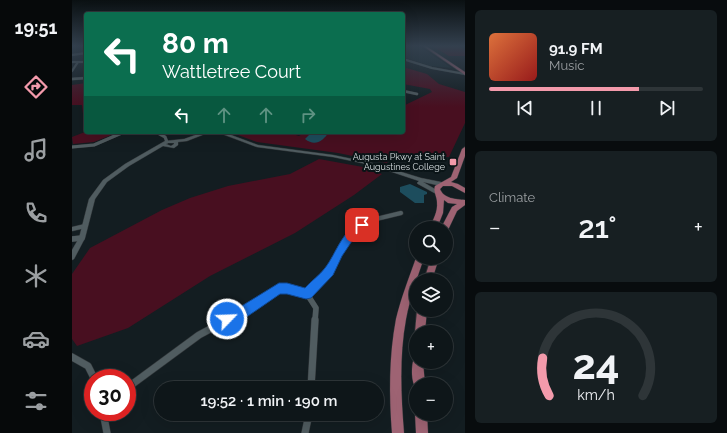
<!DOCTYPE html>
<meta charset="utf-8">
<style>
body{margin:0;font-family:Raleway,sans-serif;background:#171f22;color:#f1f3f6;height:100vh;display:flex;flex-direction:column;font-size:15px;white-space:nowrap}
*{box-sizing:border-box;margin:0}
p{font-size:13px;color:#9b9fa2}
.icon{flex:none;width:22px;height:22px;fill:none;stroke:currentColor;stroke-width:2;stroke-linecap:round;stroke-linejoin:round}
.map{position:relative;flex:1;overflow:hidden}
.details{display:flex;flex-direction:column;gap:10px;padding:10px;background:#080c0e;width:262px}
.details>*{flex:none}
.hud{position:absolute;left:12px;top:12px;width:321px;height:122px;border-radius:4px;box-shadow:0 4px 16px #0002,0 0 0 1px #2e3538;background:#0b6e4f;color:#fff;overflow:hidden}
.tools{position:absolute;left:337px;top:221px;display:grid;gap:8px}
.tools a{display:grid;place-items:center;width:44px;height:44px;border-radius:50%;background:#0e1619;box-shadow:0 4px 16px #0002,0 0 0 1px #2e3538;font-size:20px}
.speed{position:absolute;left:12px;top:369px;display:flex;gap:8px;font-size:20px;font-weight:700;text-align:center}
.speed>*{display:grid;place-content:center;width:52px;height:52px;border-radius:50%;background:#0e1619;box-shadow:0 4px 16px #0002,0 0 0 1px #2e3538;line-height:1}
.speed .limit{border:6px solid #d22;background:#fff;color:#111}
.pin{position:absolute;display:grid;place-items:center;width:34px;height:34px;color:#fff;margin:-17px;border-radius:8px;box-shadow:0 2px 6px #0006}
.me{position:absolute;width:44px;margin:-22px;rotate:66deg;stroke-linejoin:round;filter:drop-shadow(0 0 3px #0008)}
.turn{display:flex;align-items:center;gap:14px;height:84px;padding:0 12px;font-size:18px}
.turn .icon{width:52px;height:52px;stroke-width:2.5}
.turn b{display:block;font-size:28px;line-height:34px}
.lanes{display:flex;align-items:center;height:38px;padding:0 12px;background:#0003;justify-content:center;gap:20px;direction:ltr}
.lanes .off{opacity:.35}
.big{font-size:30px;font-weight:600;line-height:1.1}
.details .tile{flex:1;display:flex;flex-direction:column;justify-content:center;gap:6px;min-width:0;padding:0 14px;border-radius:6px;background:#171f22}
.details .dial{align-items:center;gap:0}
.dial svg{height:104px;overflow:visible;fill:none;stroke:#2e3538;stroke-width:7;stroke-linecap:round;text-anchor:middle}
.dial text{fill:#f1f3f6;stroke:none}
.song{display:flex;align-items:center;gap:12px}
.cover{width:48px;height:48px;border-radius:6px;background:linear-gradient(135deg,hsl(20 70% 55%),hsl(0 70% 35%))}
.played{height:4px;border-radius:2px;background:linear-gradient(90deg,#f39aab 70%,#2e3538 70%)}
.keys{display:flex;justify-content:space-around;direction:ltr}
.heat{display:flex;justify-content:space-between;align-items:center;font-size:22px;direction:ltr}
.trip{position:absolute;left:82px;top:381px;width:230px;height:40px;border-radius:20px;background:#0e1619;box-shadow:0 4px 16px #0002,0 0 0 1px #2e3538;font-weight:600;line-height:40px;text-align:center}
main{display:flex;flex:1;min-height:0}
.tabs{display:flex;flex-direction:column;width:72px;justify-content:space-around;align-items:center;background:#06090a;color:#9b9fa2}
.tabs .icon{width:28px;height:28px}
.tabs .current{color:#f39aab}
.tabs b{font-size:18px;color:#f1f3f6}
.map>svg:first-child{display:block}
</style>
<main>
<nav class="tabs">
<b>19:51</b>
<svg class="icon current" aria-label="directions" viewBox="0 0 24 24"><path d="M12 3l9 9-9 9-9-9zM9 14v-3h6M13 9l2 2-2 2"/></svg>
<svg class="icon" aria-label="music" viewBox="0 0 24 24"><path d="M9 18V5l10-2v13"/><circle cx="6" cy="18" r="3"/><circle cx="16" cy="16" r="3"/></svg>
<svg class="icon" aria-label="phone" viewBox="0 0 24 24"><path d="M5 4h4l2 5-3 2q2 4 5 5l2-3 5 2v4C11 20 4 13 5 4z"/></svg>
<svg class="icon" aria-label="climate" viewBox="0 0 24 24"><path d="M12 3v18M4 7l16 10M4 17L20 7"/></svg>
<svg class="icon" aria-label="car" viewBox="0 0 24 24"><path d="M5 17H2v-5l4-1 3-4h7l3 4 3 1v5h-3M9 17h6M6 11h13"/><circle cx="7" cy="17" r="2"/><circle cx="17" cy="17" r="2"/></svg>
<svg class="icon" aria-label="filters" viewBox="0 0 24 24"><path d="M4 7h16M4 17h16"/><circle cx="9" cy="7" r="2"/><circle cx="15" cy="17" r="2"/></svg>
</nav>
<div class="map">
<svg width="393" height="433" viewBox="0 0 393 433">
<rect width="100%" height="100%" fill="#131d21"/>
<!-- built -->
<polygon fill="#17292f" points="331,46 347,46 380,68 358,66 331,57"/>
<!-- green -->
<g fill="#480f20">
<polygon points="360,46 386,46 393,50 393,56 377,56"/>
<polygon points="331,67 355,74 367,84 393,92 393,123 377,157 318,156 315,163 266,153 185,142 158,132 214,132 227,136 233,132 331,132 331,106 360,92 358,89 331,84"/>
<polygon points="14,83 14,132 47,132 22,142 1,144 0,137 13,132 10,105 0,105 0,85"/>
<polygon points="247,159 291,167 310,174 282,195 223,233 138,276 56,328 5,346 0,339 0,274 18,248 90,210 118,198 156,186 218,174"/>
</g>
<!-- water -->
<g fill="#1d4d5d">
<path d="M240,132H257C251,141 243,147 233,139Z"/>
<polygon points="338,184 355,192 355,194 352,195 352,203 343,203 328,192 328,187"/>
</g>
<g fill="none" stroke-linecap="round" stroke-linejoin="round">
<defs>
<g id="street-far5">
<polyline points="0,55 14,53"/>
<polyline points="331,59 360,68 393,74"/>
<polyline points="0,62 14,62"/>
<polyline points="0,71 6,62"/>
</g>
<g id="street-far4">
<polyline points="0,79 14,78"/>
<polyline points="331,91 345,94"/>
</g>
<g id="street-far3">
<polyline points="84,132 93,137 95,142"/>
<polyline points="0,147 22,145 52,132"/>
</g>
<g id="street-far2">
<polyline points="0,229 13,226"/>
<polyline points="281,234 300,220 329,213"/>
</g>
<g id="street-far1">
<polyline points="0,239 10,238"/>
<polyline points="235,294 257,272 267,253 282,233"/>
<polyline points="153,321 207,289 215,288 235,294 244,308 243,321"/>
</g>
<g id="street">
<polyline points="0,357 16,366 22,378"/>
<polyline points="55,388 127,335 155,320"/>
<polyline points="239,388 243,320"/>
<polyline points="31,412 35,433"/>
<polyline points="233,433 237,414"/>
</g>
<g id="secondary">
<path d="M132,132H138L115,141L106,142V145L102,148L91,146L57,166L35,182L23,199L13,238L2,259L0,260V250L7,238L17,199L31,180L53,164L93,141L112,139ZM96,143H102V144L99,146L94,144Z"/>
<polygon points="145,132 151,132 186,145 261,155 300,163 349,178 369,182 372,184 369,186 351,182 368,192 369,193 368,194 366,195 346,184 345,183 347,181 299,165 261,157 185,147"/>
</g>
<g id="primary">
<polygon points="351,46 354,46 393,72 393,75"/>
<path d="M393,147V156L385,178L379,182L386,184L393,188V193L380,186H371L368,189C372,199 384,199 393,200V205L385,211L376,230L374,231V228H369L380,207L385,204L376,203L372,200L371,213L365,228H357C361,220 366,212 365,202C365,197 361,191 363,186L379,177L390,149Z"/>
<path d="M344,258H352C345,278 338,298 334,319C327,357 329,396 332,433H320C317,395 317,356 324,319C329,298 337,278 344,258Z"/>
<polygon points="359,258 367,258 360,280 352,280"/>
<polygon points="345,310 355,310 353,332 344,332 344,334 343,332"/>
<path d="M344,357V362H351L353,384H344V388C339,382 339,366 342,358Z"/>
<polygon points="344,411 344,414 355,414 356,433 344,433 343,414"/>
</g>
</defs>
<!-- street-far5 casing -->
<use href="#street-far5" stroke="#313639" stroke-width="2.5"/>
<!-- street-far4 casing -->
<use href="#street-far4" stroke="#313639" stroke-width="3"/>
<!-- street-far3 casing -->
<use href="#street-far3" stroke="#313639" stroke-width="3.5"/>
<!-- street-far2 casing -->
<use href="#street-far2" stroke="#313639" stroke-width="5"/>
<!-- street-far1 casing -->
<use href="#street-far1" stroke="#313639" stroke-width="6"/>
<!-- street casing -->
<use href="#street" stroke="#313639" stroke-width="8"/>
<!-- secondary casing -->
<use href="#secondary" stroke="#313639" stroke-width="1"/>
<!-- primary casing -->
<use href="#primary" stroke="#313639" stroke-width="1"/>
<!-- street-far5 -->
<use href="#street-far5" stroke="#505c60" stroke-width="2"/>
<!-- street-far4 -->
<use href="#street-far4" stroke="#505c60" stroke-width="2.5"/>
<!-- street-far3 -->
<use href="#street-far3" stroke="#505c60" stroke-width="3"/>
<!-- street-far2 -->
<use href="#street-far2" stroke="#505c60" stroke-width="4"/>
<!-- street-far1 -->
<use href="#street-far1" stroke="#505c60" stroke-width="5.5"/>
<!-- street -->
<use href="#street" stroke="#505c60" stroke-width="7"/>
<!-- secondary -->
<use href="#secondary" fill="#505c60" fill-rule="evenodd"/>
<!-- primary -->
<use href="#primary" fill="#9e6373" fill-rule="evenodd"/>
</g>
<!-- sky -->
<linearGradient id="sky" x2="0" y2="1"><stop stop-color="#0a1012"/><stop offset="0.43" stop-color="#33404e"/><stop offset="1" stop-color="#33404e" stop-opacity="0"/></linearGradient>
<rect width="393" height="107" fill="url(#sky)"/>
<!-- route -->
<path fill="#1a73e8" stroke="#114b97" d="M290,222L295,225L282,238L270,256L261,275L239,298L234,299L215,294H208L176,316L155,325L151,323L149,319L151,314L168,307L207,283H215L233,288C239,281 248,275 253,268C264,254 271,228 290,222Z"/>
<!-- markers -->
<rect fill="#f39aab" stroke="#0a1417" stroke-width="1.5" x="377" y="158" width="8" height="8" rx="2"/>
<g text-anchor="middle" dominant-baseline="central" stroke-width="4" stroke-linejoin="round" paint-order="stroke">
<!-- far-poi labels -->
<g font-size="9" fill="#d7dee0" stroke="#0a1417" text-anchor="end">
<text x="373" y="157">Augusta Pkwy at Saint<tspan x="373" dy="10">Augustines College</tspan></text>
</g>
</g>
</svg>
<div class="tools">
<a><svg class="icon" aria-label="search" viewBox="0 0 24 24"><circle cx="10" cy="10" r="6"/><path d="M15 15l6 6"/></svg></a>
<a><svg class="icon" aria-label="layers" viewBox="0 0 24 24"><path d="M12 4l9 5-9 5-9-5zM3 14l9 5 9-5"/></svg></a>
<a>+</a>
<a>−</a>
</div>
<div class="speed"><div class="limit">30</div></div>
<div class="pin" style="left:290px;top:225px;background:#d93025"><svg class="icon" aria-label="arrive" viewBox="0 0 24 24"><path d="M6 21V4h12l-3 4 3 4H6"/></svg></div>
<svg class="me" style="left:155px;top:319px" viewBox="-20 -20 40 40"><circle r="17" fill="#1a73e8" stroke="#fff" stroke-width="3"/><path d="M0-11L8 9 0 5-8 9z" fill="#fff"/></svg>
<div class="trip">19:52 · 1 min · 190 m</div>
<div class="hud">
<div class="turn"><svg class="icon" aria-label="left" viewBox="0 0 24 24"><path d="M17 20v-9H6M10 6l-5 5 5 5"/></svg><div><b>80 m</b>Wattletree Court</div></div>
<div class="lanes"><svg class="icon" aria-label="left" viewBox="0 0 24 24"><path d="M17 20v-9H6M10 6l-5 5 5 5"/></svg><svg class="icon off" aria-label="ahead" viewBox="0 0 24 24"><path d="M12 20V5M6 11l6-6 6 6"/></svg><svg class="icon off" aria-label="ahead" viewBox="0 0 24 24"><path d="M12 20V5M6 11l6-6 6 6"/></svg><svg class="icon off" aria-label="right" viewBox="0 0 24 24"><path d="M7 20v-9h11M14 6l5 5-5 5"/></svg></div>
</div>
</div>
<section class="details">
<div class="tile">
<div class="song"><i class="cover"></i><div><b>91.9 FM</b><p>Music</p></div></div>
<div class="played"></div>
<div class="keys"><svg class="icon" aria-label="previous" viewBox="0 0 24 24"><path d="M18 5L8 12l10 7zM5 5v14"/></svg><svg class="icon" aria-label="pause" viewBox="0 0 24 24"><path d="M8 5v14M16 5v14"/></svg><svg class="icon" aria-label="next" viewBox="0 0 24 24"><path d="M6 5l10 7-10 7zM19 5v14"/></svg></div>
</div>
<div class="tile"><p>Climate</p>
<div class="heat"><a>−</a><b class="big">21°</b><a>+</a></div>
</div>
<div class="tile dial"><svg viewBox="0 0 100 80">
<path d="M14 69A42 42 0 1 1 86 69"/>
<path d="M14 69A42 42 0 0 1 9 40" stroke="#f39aab"/>
<text x="50" y="56" font-size="32" font-weight="700">24</text>
<text x="50" y="72" font-size="11">km/h</text>
</svg></div>
</section>
</main>
